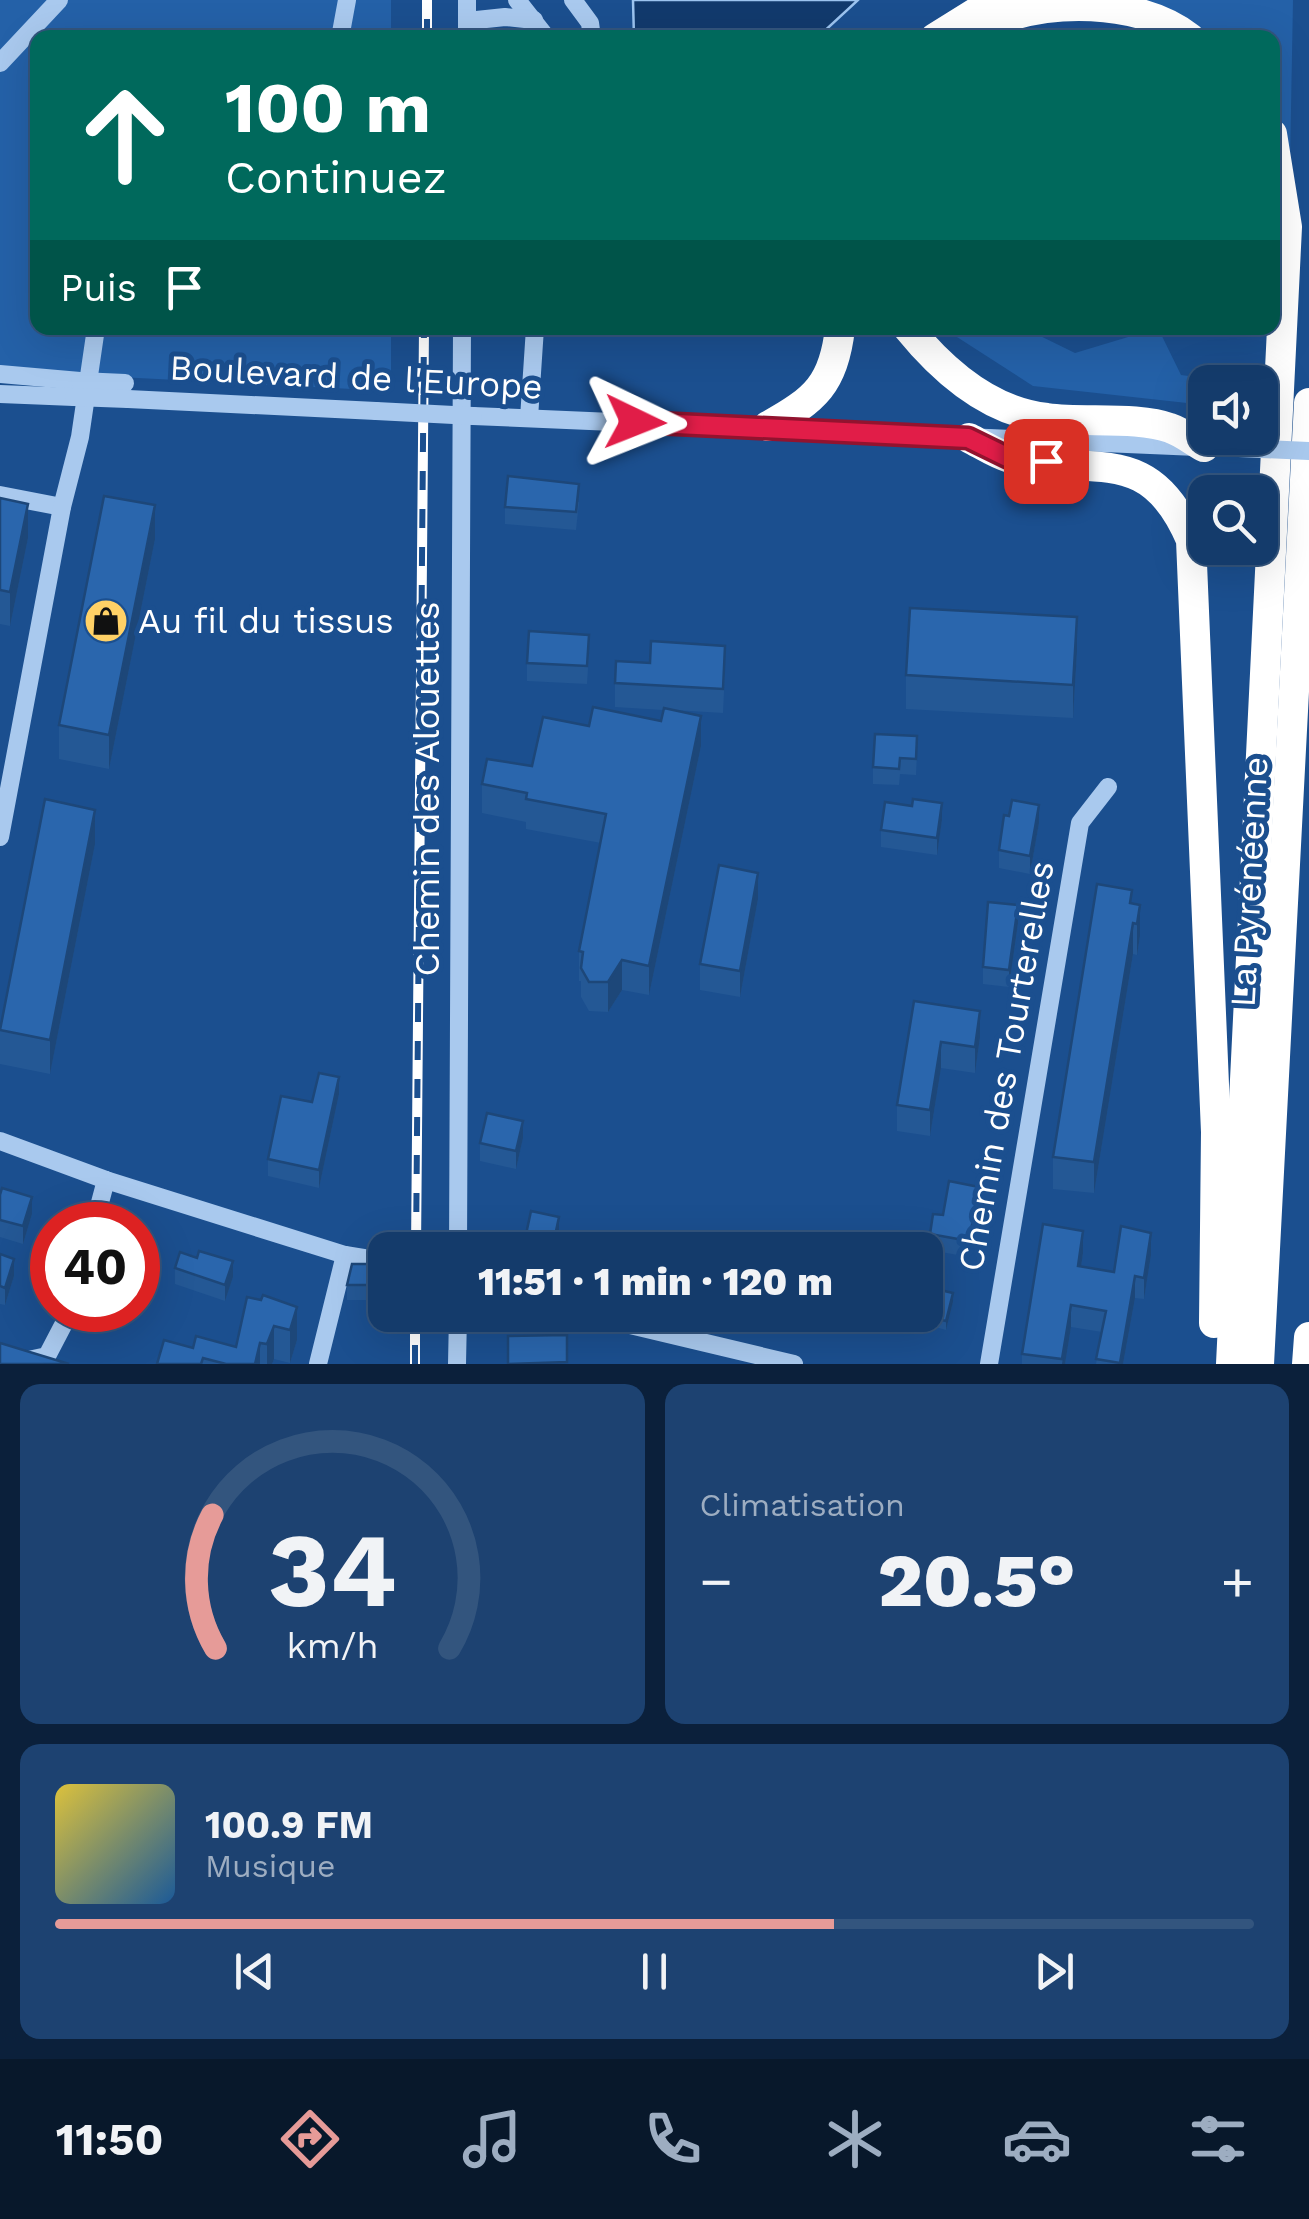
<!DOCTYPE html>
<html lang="fr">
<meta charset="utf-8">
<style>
body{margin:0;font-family:"Work Sans",sans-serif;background:#1d4271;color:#f1f3f6;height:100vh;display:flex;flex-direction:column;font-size:38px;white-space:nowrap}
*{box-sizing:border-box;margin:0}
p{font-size:32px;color:#9dadc1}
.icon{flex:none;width:55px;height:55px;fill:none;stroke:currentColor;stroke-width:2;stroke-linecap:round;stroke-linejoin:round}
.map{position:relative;height:1364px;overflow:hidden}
.drawer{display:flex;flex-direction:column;gap:20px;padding:20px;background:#0b203b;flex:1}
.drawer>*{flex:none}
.banner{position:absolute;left:30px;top:30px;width:1250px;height:305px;border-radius:20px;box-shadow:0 10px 40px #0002,0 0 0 2px #33557e;background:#00695c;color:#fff;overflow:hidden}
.fabs{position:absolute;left:1188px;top:365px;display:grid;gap:20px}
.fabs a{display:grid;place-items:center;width:90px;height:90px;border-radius:20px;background:#143b6b;box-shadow:0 10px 40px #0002,0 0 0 2px #33557e;font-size:50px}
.speed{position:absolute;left:30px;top:1202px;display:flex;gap:20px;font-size:50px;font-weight:700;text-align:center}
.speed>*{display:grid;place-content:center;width:130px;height:130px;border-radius:50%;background:#143b6b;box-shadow:0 10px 40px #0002,0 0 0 2px #33557e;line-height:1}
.speed .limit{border:15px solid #d22;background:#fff;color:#111}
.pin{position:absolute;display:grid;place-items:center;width:85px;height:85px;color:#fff;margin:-42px;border-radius:20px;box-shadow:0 5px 15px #0006}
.me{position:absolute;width:110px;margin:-55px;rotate:92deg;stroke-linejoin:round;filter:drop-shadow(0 0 8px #0008)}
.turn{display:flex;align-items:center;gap:35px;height:210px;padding:0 30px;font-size:45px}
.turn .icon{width:130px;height:130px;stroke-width:2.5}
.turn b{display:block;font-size:70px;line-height:85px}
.then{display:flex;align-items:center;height:95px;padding:0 30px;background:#0003;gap:20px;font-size:38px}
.big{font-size:75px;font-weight:800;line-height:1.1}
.drawer .widget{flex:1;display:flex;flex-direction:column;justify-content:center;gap:15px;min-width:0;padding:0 35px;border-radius:20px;background:#1d4271}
.drawer .dial{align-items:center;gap:0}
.dial svg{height:260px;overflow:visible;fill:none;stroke:#33557e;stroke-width:7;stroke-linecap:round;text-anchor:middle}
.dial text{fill:#f1f3f6;stroke:none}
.song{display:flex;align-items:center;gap:30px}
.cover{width:120px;height:120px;border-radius:15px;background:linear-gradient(135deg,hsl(50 70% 55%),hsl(210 70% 35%))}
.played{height:10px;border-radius:5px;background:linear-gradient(90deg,#e69b98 65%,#33557e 65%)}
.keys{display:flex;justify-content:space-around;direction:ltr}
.heat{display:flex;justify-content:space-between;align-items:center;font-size:55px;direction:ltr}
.drawer .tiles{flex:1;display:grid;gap:20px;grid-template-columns:1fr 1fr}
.widget:last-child{grid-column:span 2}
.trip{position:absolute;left:368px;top:1232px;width:575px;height:100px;border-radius:20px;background:#143b6b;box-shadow:0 10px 40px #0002,0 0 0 2px #33557e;font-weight:800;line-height:100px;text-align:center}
.dock{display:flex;height:160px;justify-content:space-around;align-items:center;background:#08182b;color:#9dadc1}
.dock .icon{width:70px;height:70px}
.dock .active{color:#e69b98}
.dock b{font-size:45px;color:#f1f3f6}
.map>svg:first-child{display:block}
</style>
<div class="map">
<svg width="1309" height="1364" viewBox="0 0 1309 1364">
<rect width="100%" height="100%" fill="#1b4f8f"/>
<!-- green -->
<g fill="#2461a8">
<polygon points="0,0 391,0 391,37 38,38 38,328 391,328 391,391 0,371"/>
<polygon points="1111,0 1293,0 1290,164 1273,102 1272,38 1203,37"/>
<polygon points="943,328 1024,328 1075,353 1158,328 1181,375 1237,382 1205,382 1205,405 1033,386"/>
</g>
<!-- water -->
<polygon fill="#123a6d" stroke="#9cc4f0" stroke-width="2.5" points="633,0 858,0 818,37 634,38"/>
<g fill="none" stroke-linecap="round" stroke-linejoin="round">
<!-- minor -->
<g stroke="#a9c9ee" stroke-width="18">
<polyline points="517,0 547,38"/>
<polyline points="573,0 590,23 592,38"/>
<polyline points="467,21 505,17 534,20"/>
<polyline points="340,38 347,0"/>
<polyline points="467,38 467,0"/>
<polyline points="0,63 59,0"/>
<polyline points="0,374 80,381"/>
<polyline points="0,394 74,397"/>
<polyline points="128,399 376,411"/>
<polyline points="473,416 1197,447"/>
<polyline points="529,418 535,328"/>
<polyline points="0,495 62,507"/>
<polyline points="0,837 62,507 80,437 96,328"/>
<polyline points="0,1141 106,1180 345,1255 382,1261"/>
<polyline points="94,1225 106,1180"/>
<polyline points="458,1250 462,328"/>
<polyline points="588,1315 794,1364"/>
<polyline points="0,1359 19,1362 47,1356 71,1310"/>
<polyline points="318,1364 345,1255"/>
<polyline points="457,1364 458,1315"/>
<polyline points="989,1364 1080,823 1108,787"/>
</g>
<!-- highway -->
<g stroke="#fff" stroke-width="30">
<polyline points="935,38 996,0"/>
<path d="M971,38C984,30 999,20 1013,15C1067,0 1144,2 1190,38"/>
<path d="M908,328C943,371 989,412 1047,418C1083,423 1138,416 1170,428C1182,432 1193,441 1204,447"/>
<path d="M768,426C815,400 834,384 840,328"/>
<path d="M969,438C981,444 996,454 1010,458C1093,477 1149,441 1191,540L1216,1132L1214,1323"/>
<polyline points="1231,1364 1287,227 1272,134"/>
<polyline points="1259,1364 1309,403"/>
<polyline points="1307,1364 1309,1337"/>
</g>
<defs>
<g id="rail">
<polyline points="427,38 427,0"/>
<polyline points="416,1250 424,328"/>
<polyline points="415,1364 415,1315"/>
</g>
</defs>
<!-- rail casing -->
<use href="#rail" stroke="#fff" stroke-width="10"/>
<!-- rail -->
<use href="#rail" stroke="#1b4f8f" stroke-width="6" stroke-dasharray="19" stroke-linecap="butt"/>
<!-- minor-bridge -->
<g stroke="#a9c9ee" stroke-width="18">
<polyline points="80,381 125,383"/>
<polyline points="74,397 128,399"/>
<polyline points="376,411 473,416"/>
<polyline points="1216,447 1309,451"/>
</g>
</g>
<!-- wall -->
<g fill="#245895">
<polygon points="0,498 28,538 10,626 0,624"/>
<polygon points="579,502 576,530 505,524 505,507"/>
<polygon points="155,539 109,769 59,759 59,725"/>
<polygon points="1077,651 1073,718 906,709 906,675"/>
<polygon points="589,653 587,684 527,681 527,663"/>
<polygon points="725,671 723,713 674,710 701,746 649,995 622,990 608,1012 589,1011 581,997 581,981 579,981 579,951 601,843 526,829 526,822 482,813 482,784 532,766 589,726 661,721 663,710 615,707 615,683"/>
<polygon points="917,753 916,775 900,774 899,785 873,784 873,767"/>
<polygon points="1009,816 1039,823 1030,874 999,868 999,850"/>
<polygon points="942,820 937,855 881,847 881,830"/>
<polygon points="95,844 50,1074 0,1064 0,1030"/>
<polygon points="758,899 740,997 700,990 700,964"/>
<polygon points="1132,903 1140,936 1137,955 1133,954 1094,1193 1053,1189 1053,1157"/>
<polygon points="1018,923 1009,987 983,984 983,967"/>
<polygon points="914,1001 980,1037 975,1073 941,1068 930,1136 897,1131 897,1105"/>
<polygon points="339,1094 319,1188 268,1176 268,1159"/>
<polygon points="523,1138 516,1169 480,1161 480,1143"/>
<polygon points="0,1195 32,1214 23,1244 0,1237"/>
<polygon points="979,1203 969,1257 930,1250 930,1234 943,1215"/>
<polygon points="559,1233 555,1250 525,1250 525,1239"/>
<polygon points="1083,1253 1081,1267 1114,1272 1151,1255 1144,1299 1135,1298 1123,1364 1096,1364 1102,1332 1071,1327 1065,1364 1022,1364 1022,1354"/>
<polygon points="0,1254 14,1276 5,1305 0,1304"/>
<polygon points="385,1264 385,1300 347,1300 347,1285"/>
<polygon points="175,1268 233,1277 225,1301 175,1284"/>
<polygon points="953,1302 946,1330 920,1323 920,1315"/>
<polygon points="297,1307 297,1340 290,1363 274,1359 272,1364 157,1364 193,1348 236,1347"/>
</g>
<!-- shaded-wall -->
<g fill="#1d4779">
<polygon points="28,504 28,538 10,626 10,592"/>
<polygon points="155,505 155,539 109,769 109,735"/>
<polygon points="1077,617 1077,651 1073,718 1073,685"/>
<polygon points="701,716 701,746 649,995 649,966"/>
<polygon points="942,803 942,820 937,855 937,838"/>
<polygon points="1039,805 1039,823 1030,874 1030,856"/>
<polygon points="95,810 95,844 50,1074 50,1040"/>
<polygon points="758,873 758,899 740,997 740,971"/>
<polygon points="1018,905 1018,923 1009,987 1009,970"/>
<polygon points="1140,905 1140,936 1137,955 1137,924"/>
<polygon points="1133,923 1133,954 1094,1193 1094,1162"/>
<polygon points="622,960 622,990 608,1012 608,982"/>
<polygon points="980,1011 980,1037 975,1073 975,1047"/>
<polygon points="941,1042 941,1068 930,1136 930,1110"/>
<polygon points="339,1077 339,1094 319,1188 319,1170"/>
<polygon points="523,1121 523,1138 516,1169 516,1151"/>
<polygon points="979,1187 979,1203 969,1257 969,1241"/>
<polygon points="32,1197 32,1214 23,1244 23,1226"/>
<polygon points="559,1217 559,1233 555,1250 553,1250"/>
<polygon points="1083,1231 1083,1253 1078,1288 1078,1266"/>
<polygon points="1151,1233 1151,1255 1144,1299 1144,1278"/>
<polygon points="14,1259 14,1276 5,1305 5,1288"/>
<polygon points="233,1261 233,1277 225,1301 225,1285"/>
<polygon points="1135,1276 1135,1298 1123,1364 1120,1364"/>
<polygon points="953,1293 953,1302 946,1330 946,1321"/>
<polygon points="1071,1305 1071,1327 1065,1364 1062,1364"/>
<polygon points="297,1307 297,1340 290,1363 290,1330"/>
<polygon points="274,1326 274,1359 272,1364 267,1364 267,1344"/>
<polygon points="260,1343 260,1364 255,1364"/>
</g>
<!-- building -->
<g fill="#2a66ad" stroke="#1d4779" stroke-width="2.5">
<polygon points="508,476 579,484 576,512 505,507"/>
<polygon points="104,496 155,505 109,735 59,725"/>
<polygon points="0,498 28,504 10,592 0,590"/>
<polygon points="910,608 1077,617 1073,685 906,675"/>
<polygon points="529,631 589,635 587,666 527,663"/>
<polygon points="651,641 725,646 723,689 615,683 616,661 650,663"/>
<polygon points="593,707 661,721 664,708 701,716 649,966 622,960 608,982 589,982 581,968 583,952 579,951 606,814 526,799 527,793 482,784 487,759 532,766 543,717 589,726"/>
<polygon points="875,734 917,736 916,759 900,758 899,769 873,767"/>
<polygon points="45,799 95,810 50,1040 0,1030"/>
<polygon points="913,799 942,803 937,838 881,830 885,802 912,806"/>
<polygon points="1012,800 1039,805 1030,856 999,850 1004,815 1009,816"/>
<polygon points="719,865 758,873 740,971 700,964"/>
<polygon points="1097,884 1132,890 1130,903 1140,905 1137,924 1133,923 1094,1162 1053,1157"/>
<polygon points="988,902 1018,905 1009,970 983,967"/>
<polygon points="914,1001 980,1011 975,1047 941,1042 930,1110 897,1105"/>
<polygon points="319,1073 339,1077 319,1170 268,1159 281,1096 312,1102"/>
<polygon points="487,1113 523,1121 516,1151 480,1143"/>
<polygon points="949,1181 979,1187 969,1241 930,1234 933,1214 943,1215"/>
<polygon points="2,1188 32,1197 23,1226 0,1220 0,1195"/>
<polygon points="531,1211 559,1217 553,1245 525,1239"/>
<polygon points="1043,1224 1083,1231 1078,1266 1114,1272 1121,1226 1151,1233 1144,1278 1135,1276 1120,1363 1096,1359 1106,1311 1071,1305 1062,1359 1022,1354"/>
<polygon points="199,1251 233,1261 225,1285 175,1268 180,1252 197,1258"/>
<polygon points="0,1254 14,1259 5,1288 0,1286"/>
<polygon points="352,1264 385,1264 385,1285 347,1285"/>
<polygon points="927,1287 953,1293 946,1321 921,1315 925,1315 925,1294"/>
<polygon points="263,1295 297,1307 290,1330 274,1326 267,1344 260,1343 255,1364 226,1364 203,1358 201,1364 157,1364 164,1340 193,1348 196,1336 236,1347 247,1297 261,1300"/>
<polygon points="567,1335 567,1362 508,1364 508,1336"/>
<polygon points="0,1343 69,1364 0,1364"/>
</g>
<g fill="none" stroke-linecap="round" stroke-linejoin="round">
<defs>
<polyline id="route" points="635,422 968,438 1009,458 1046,461"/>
</defs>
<!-- route casing -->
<use href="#route" stroke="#92132f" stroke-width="25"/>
<!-- route -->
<use href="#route" stroke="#e11d48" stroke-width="18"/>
</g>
<!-- icons -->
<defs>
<symbol id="shop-disc" viewBox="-11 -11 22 22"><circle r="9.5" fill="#ffd166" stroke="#1b4f8f"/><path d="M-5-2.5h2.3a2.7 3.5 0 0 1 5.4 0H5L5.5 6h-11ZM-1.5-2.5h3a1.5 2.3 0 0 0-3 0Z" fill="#111"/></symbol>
</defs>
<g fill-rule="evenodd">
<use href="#shop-disc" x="81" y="596" width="50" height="50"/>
</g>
<g text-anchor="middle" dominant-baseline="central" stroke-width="10" stroke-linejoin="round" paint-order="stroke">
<!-- street labels -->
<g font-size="35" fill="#fff" stroke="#1b4f8f">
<text transform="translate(356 377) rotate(3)">Boulevard de l'Europe</text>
<text transform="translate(427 789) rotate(-90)">Chemin des Alouettes</text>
<text transform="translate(1249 882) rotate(-87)">La Pyrénéenne</text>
<text transform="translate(1006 1066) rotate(-80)">Chemin des Tourterelles</text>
</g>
<!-- poi labels -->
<g font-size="35" fill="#fff" stroke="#1b4f8f" text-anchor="start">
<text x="138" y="621">Au fil du tissus</text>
</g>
</g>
</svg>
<div class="fabs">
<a><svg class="icon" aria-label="sound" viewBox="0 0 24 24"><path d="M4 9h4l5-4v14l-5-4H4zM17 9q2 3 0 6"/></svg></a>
<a><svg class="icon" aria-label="search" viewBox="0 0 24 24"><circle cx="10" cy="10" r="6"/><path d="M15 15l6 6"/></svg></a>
</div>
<div class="speed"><div class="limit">40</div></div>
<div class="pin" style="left:1046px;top:461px;background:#d93025"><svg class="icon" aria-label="arrive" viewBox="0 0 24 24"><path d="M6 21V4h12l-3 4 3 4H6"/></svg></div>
<svg class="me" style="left:635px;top:422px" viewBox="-20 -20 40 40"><path d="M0-17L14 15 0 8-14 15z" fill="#e11d48" stroke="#fff" stroke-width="4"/></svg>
<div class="trip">11:51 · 1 min · 120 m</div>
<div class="banner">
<div class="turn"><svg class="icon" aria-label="ahead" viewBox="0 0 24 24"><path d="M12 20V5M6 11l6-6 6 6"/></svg><div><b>100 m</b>Continuez</div></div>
<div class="then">Puis<svg class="icon" aria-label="arrive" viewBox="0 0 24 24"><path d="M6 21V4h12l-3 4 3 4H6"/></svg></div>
</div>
</div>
<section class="drawer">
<div class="tiles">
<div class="widget dial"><svg viewBox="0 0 100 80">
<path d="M14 69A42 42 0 1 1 86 69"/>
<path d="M14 69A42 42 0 0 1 13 28" stroke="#e69b98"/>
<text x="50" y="56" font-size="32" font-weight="700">34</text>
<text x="50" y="72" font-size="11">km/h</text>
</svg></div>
<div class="widget"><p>Climatisation</p>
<div class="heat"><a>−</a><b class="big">20.5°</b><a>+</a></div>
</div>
<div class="widget">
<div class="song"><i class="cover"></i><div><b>100.9 FM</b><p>Musique</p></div></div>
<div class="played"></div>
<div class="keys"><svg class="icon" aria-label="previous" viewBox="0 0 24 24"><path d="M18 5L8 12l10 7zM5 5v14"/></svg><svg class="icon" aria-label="pause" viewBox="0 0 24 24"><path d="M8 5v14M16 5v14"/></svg><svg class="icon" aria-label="next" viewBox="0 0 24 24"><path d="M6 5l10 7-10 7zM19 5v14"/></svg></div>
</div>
</div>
</section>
<nav class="dock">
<b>11:50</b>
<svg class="icon active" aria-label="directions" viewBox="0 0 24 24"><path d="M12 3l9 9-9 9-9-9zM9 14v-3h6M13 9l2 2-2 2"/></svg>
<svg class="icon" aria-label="music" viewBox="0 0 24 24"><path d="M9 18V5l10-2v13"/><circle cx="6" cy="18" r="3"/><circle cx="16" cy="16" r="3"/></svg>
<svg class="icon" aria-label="phone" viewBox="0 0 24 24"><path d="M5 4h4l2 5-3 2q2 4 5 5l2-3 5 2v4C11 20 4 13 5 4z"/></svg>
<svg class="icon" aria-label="climate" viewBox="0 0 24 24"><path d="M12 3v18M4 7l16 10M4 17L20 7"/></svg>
<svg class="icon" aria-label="car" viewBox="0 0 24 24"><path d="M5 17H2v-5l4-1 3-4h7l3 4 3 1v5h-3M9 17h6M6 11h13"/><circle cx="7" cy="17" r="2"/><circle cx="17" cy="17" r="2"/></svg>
<svg class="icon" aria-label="filters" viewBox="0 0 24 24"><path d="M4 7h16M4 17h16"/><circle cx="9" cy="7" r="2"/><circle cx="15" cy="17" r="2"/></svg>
</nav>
